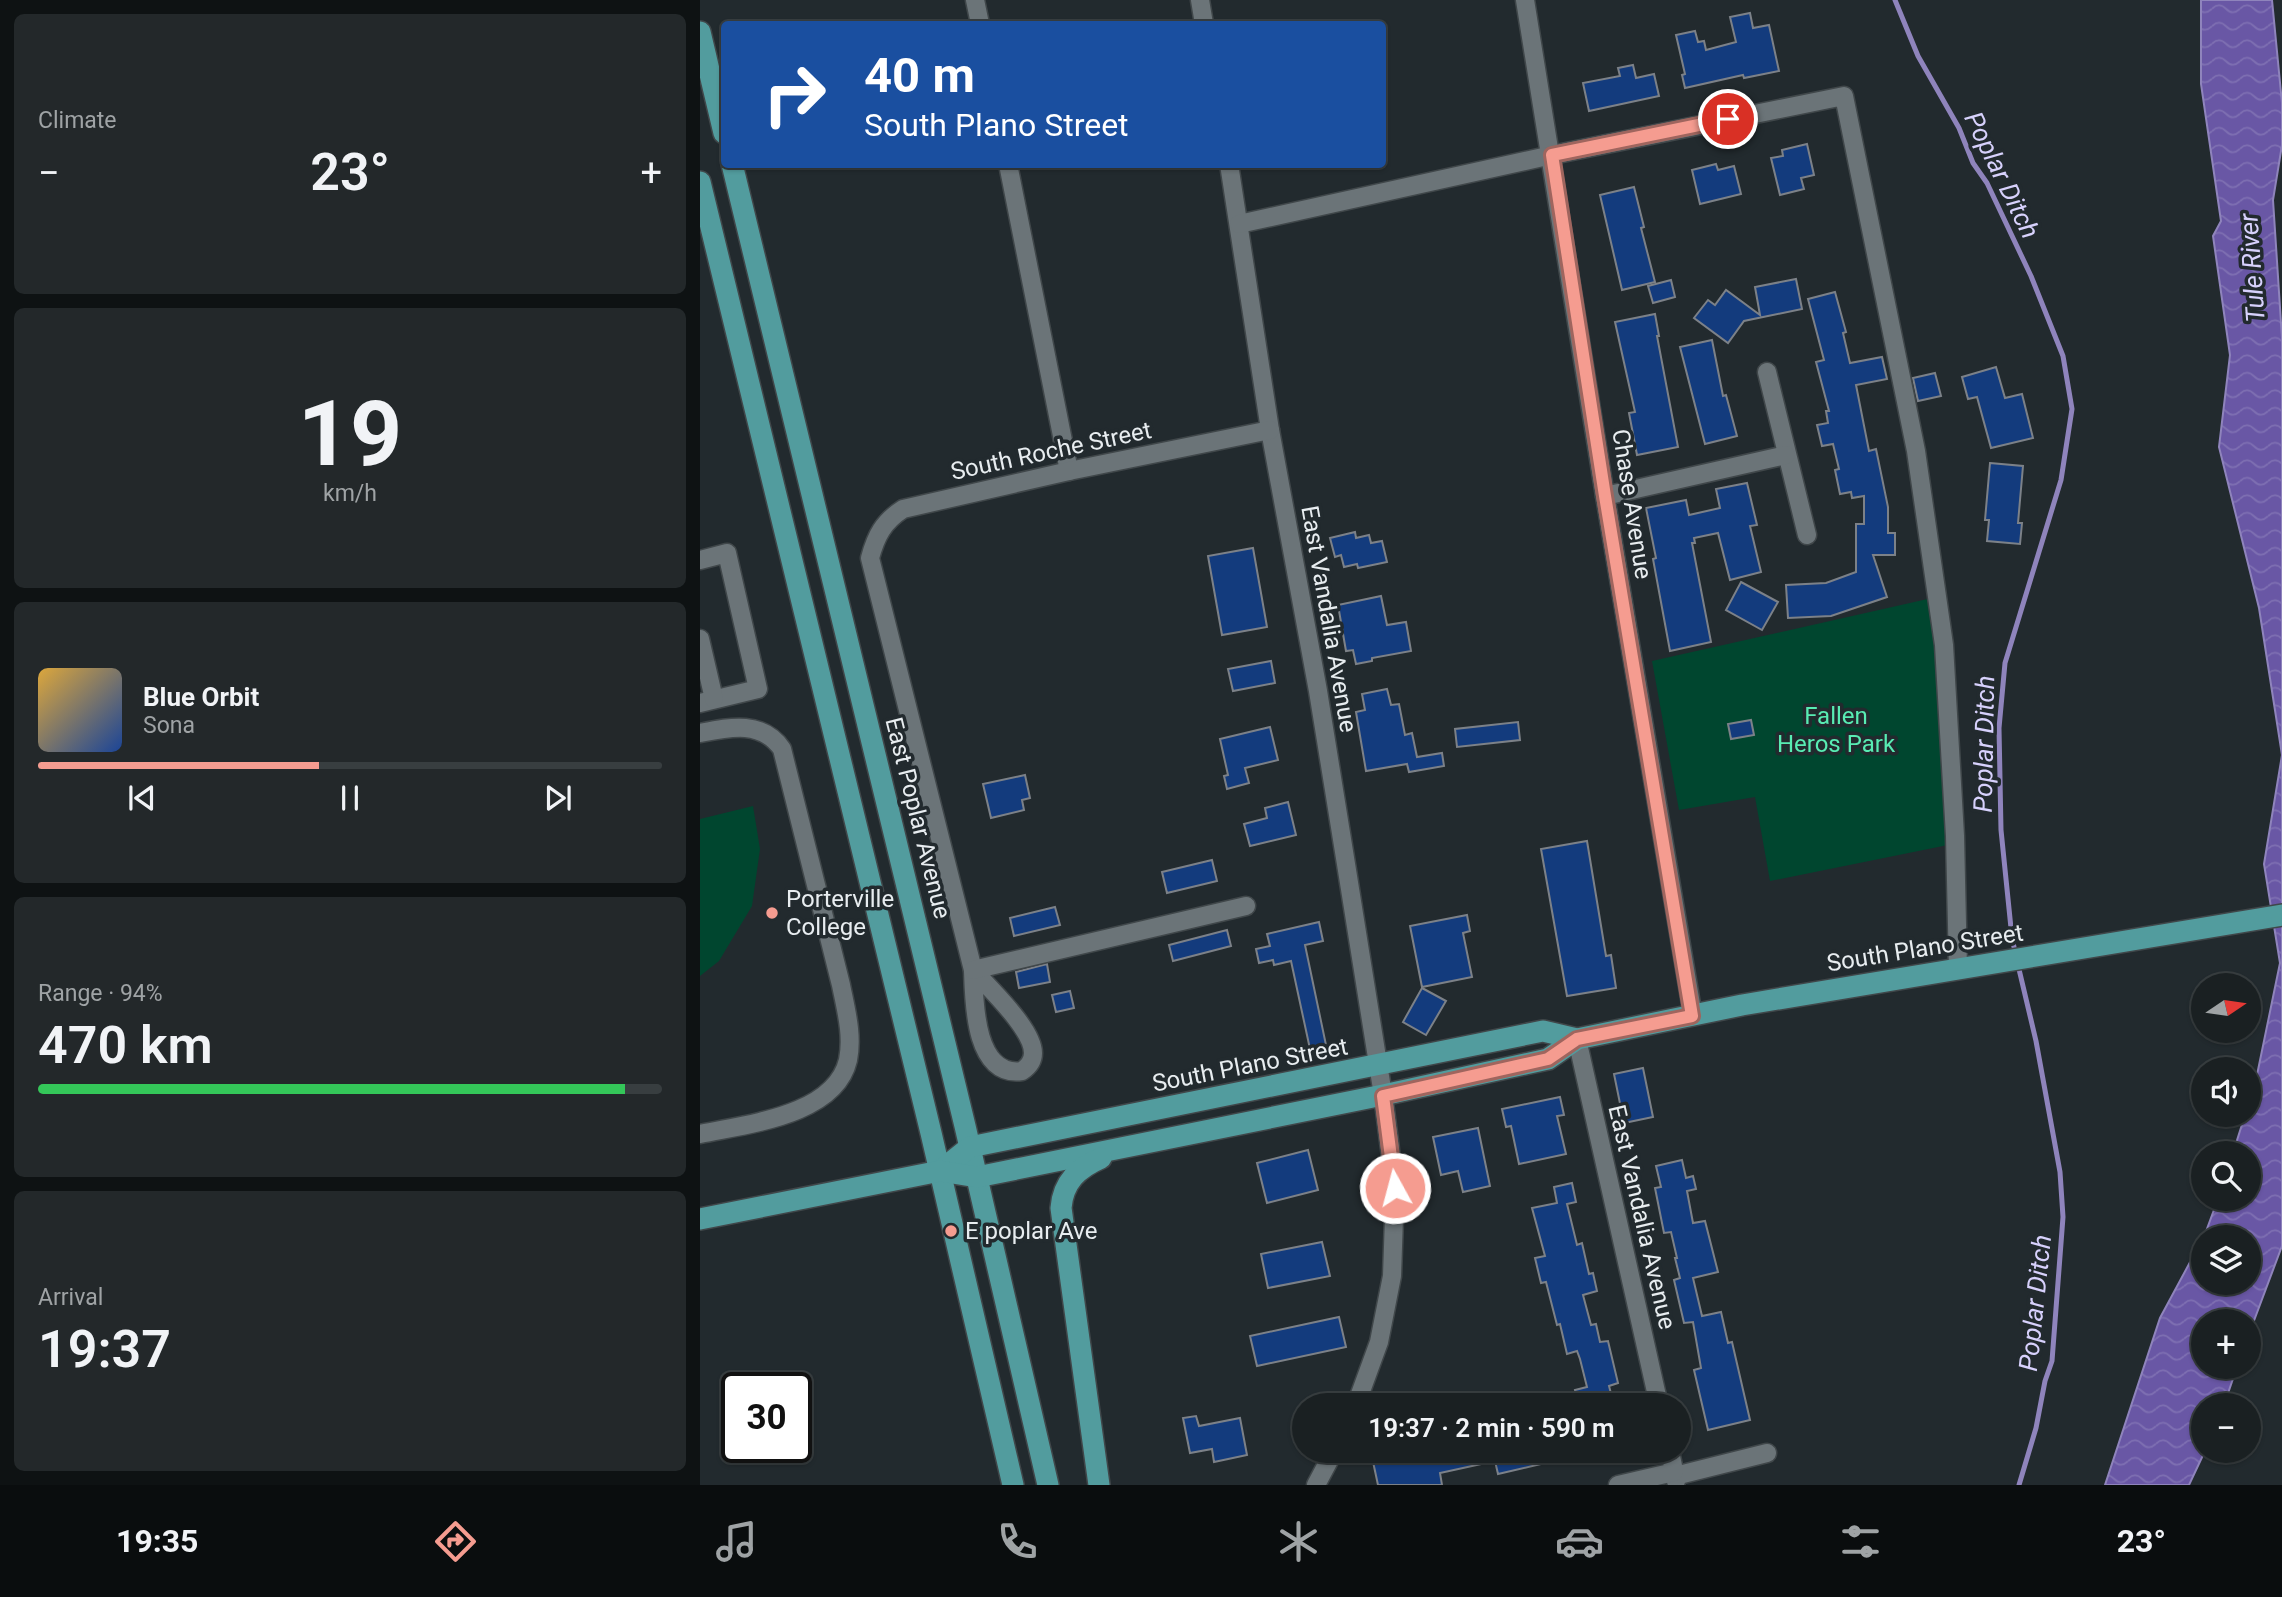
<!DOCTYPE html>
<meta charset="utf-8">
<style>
body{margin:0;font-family:Roboto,sans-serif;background:#23282a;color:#f1f3f6;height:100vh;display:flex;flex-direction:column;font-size:26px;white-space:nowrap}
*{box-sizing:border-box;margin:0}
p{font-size:23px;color:#9fa3a5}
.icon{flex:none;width:38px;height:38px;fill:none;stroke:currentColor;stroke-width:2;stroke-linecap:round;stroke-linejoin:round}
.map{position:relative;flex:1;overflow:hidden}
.side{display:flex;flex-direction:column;gap:14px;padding:14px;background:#0e1213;width:700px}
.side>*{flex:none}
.guide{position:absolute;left:21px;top:21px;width:665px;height:147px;border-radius:7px;box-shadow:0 2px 5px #0004,0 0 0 2px #383e40;background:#1a4fa0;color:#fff;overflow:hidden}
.needle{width:46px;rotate:77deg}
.buttons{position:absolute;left:1491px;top:973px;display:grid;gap:14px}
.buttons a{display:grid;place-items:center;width:70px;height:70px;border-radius:50%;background:#1a2022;box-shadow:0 2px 5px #0004,0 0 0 2px #383e40;font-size:35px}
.speed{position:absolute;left:21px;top:1372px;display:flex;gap:14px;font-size:35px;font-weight:700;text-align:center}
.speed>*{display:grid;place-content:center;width:91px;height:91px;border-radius:50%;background:#1a2022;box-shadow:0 2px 5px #0004,0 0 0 2px #383e40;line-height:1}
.speed .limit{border:4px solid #111;border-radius:10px;background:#fff;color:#111}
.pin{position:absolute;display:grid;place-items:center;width:60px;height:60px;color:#fff;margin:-30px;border:4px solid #fff;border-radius:50%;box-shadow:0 2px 7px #0007}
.me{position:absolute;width:77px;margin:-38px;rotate:353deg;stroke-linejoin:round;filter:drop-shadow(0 0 5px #0008)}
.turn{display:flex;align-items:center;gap:24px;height:147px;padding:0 28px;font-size:32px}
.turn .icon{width:91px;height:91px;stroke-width:2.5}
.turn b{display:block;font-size:49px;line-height:60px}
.big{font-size:52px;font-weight:600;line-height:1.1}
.side .tile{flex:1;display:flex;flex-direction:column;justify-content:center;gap:10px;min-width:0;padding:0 24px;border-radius:10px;background:#23282a}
.side .dial{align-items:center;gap:0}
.dial b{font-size:91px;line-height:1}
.song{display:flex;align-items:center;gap:21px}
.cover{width:84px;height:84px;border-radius:10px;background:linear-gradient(135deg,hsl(40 70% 55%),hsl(220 70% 35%))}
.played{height:7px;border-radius:4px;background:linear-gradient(90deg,#f59c90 45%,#383e40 45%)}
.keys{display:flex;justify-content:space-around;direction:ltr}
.heat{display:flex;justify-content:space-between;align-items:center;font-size:38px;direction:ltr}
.charge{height:10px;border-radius:5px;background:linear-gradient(90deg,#34c759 94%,#383e40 0)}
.trip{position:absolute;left:592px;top:1393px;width:399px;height:70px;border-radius:35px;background:#1a2022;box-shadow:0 2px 5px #0004,0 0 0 2px #383e40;font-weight:600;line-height:70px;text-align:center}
.tabs{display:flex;height:112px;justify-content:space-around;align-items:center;background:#0a0d0e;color:#9fa3a5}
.tabs .icon{width:49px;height:49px}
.tabs .selected{color:#f59c90}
.tabs b{font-size:32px;color:#f1f3f6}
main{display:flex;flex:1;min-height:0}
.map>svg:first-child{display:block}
</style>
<main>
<section class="side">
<div class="tile"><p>Climate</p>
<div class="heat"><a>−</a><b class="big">23°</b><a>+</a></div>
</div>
<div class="tile dial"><b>19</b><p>km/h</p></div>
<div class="tile">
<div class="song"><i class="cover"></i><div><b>Blue Orbit</b><p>Sona</p></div></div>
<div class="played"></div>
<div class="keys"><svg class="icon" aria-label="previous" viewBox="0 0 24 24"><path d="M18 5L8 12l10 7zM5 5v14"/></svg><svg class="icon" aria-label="pause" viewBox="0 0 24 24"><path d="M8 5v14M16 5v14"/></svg><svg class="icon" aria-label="next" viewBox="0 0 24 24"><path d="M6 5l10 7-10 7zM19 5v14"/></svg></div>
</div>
<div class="tile"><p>Range · 94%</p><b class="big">470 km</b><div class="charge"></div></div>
<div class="tile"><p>Arrival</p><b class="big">19:37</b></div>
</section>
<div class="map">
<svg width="1582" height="1485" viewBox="0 0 1582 1485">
<defs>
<pattern id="water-waves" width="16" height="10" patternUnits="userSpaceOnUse" patternTransform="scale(1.75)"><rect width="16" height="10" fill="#6957a5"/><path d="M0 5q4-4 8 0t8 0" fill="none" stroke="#7e6fb2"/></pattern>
</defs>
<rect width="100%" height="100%" fill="#222a2e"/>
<!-- park -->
<g fill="#00462f">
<polygon points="1232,598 1248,845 1070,881 1055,797 979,810 952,661"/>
<polygon points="53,806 60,849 52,906 19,961 0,976 0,819"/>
</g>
<!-- water -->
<polygon fill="url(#water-waves)" stroke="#8f84bc" stroke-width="2" points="1501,0 1572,0 1582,103 1582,145 1573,200 1582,338 1582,1246 1549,1334 1549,1321 1503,1321 1503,1367 1537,1367 1524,1405 1503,1405 1503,1451 1505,1451 1489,1485 1405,1485 1460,1318 1503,1238 1503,1283 1549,1283 1549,1237 1504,1237 1518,1199 1549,1199 1549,1153 1533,1153 1545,1115 1549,1115 1549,1101 1557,1075 1580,963 1564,864 1582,755 1559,608 1519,447 1530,355 1513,236 1521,221 1501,84"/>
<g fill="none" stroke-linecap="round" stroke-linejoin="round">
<!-- stream -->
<g stroke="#8f84bc" stroke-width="5">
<polyline points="1195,0 1218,56 1259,128 1273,163 1287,183 1331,276 1363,356 1372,409 1361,480 1305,663 1299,728 1301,830 1312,938 1316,956"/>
<polyline points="1318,965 1336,1041 1360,1172 1363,1217 1352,1361 1345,1381 1336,1428 1319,1485"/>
</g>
</g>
<!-- building -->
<g fill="#133b7d" stroke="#7c8188" stroke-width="2">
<polygon points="1050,13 1053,28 1069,25 1079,71 1044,78 1043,75 985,88 982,75 985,74 976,35 995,31 998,42 1004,41 1006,50 1036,42 1030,17"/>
<polygon points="933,65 936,78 954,74 959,96 889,111 883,83 920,76 918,68"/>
<polygon points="1107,144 1114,175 1101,178 1104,189 1080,195 1071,158 1083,156 1082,150"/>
<polygon points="1016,164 1018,170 1034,166 1041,194 1000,204 992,170"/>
<polygon points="934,187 944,227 941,228 955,282 922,290 900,195"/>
<polygon points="1096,279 1102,309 1044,321 1028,343 994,318 1008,300 1015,305 1026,290 1060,315 1055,287"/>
<polygon points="971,280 975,297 953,303 948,286"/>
<polygon points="1135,292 1146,332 1143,333 1150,363 1182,357 1187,379 1156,385 1169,451 1176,449 1188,507 1188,533 1195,533 1195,555 1173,555 1187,597 1131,616 1088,618 1086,585 1126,583 1156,572 1156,524 1164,524 1164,496 1152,498 1151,492 1140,494 1135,470 1139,469 1133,444 1122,446 1117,425 1128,423 1126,411 1129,411 1116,362 1124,360 1108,299"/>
<polygon points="955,314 959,336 957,336 978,447 937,455 929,413 935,412 915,322"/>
<polygon points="1012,340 1023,396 1026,395 1037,436 1005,444 980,347"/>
<polygon points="1296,367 1305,398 1322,394 1333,438 1291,448 1277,397 1268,399 1262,377"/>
<polygon points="1235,373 1241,396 1218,401 1213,378"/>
<polygon points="1290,463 1323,466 1318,523 1322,523 1320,544 1287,541 1289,520 1285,520"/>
<polygon points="1047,483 1057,525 1050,526 1061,572 1030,580 1018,533 994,538 995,543 992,543 1011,642 970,651 953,559 956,558 946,508 986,500 989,515 1020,508 1016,489"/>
<polygon points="655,532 656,538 669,535 671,543 682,541 687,562 658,568 657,564 644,567 641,555 635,557 630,538"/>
<polygon points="553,548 567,627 522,635 508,556"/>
<polygon points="1041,582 1078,602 1062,630 1026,610"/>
<polygon points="681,596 687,625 706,622 711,651 672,658 672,661 656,664 653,650 646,651 638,605"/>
<polygon points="571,661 575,683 533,691 528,669"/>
<polygon points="687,689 691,705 699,704 705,735 712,733 717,757 742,753 744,766 709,772 707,764 666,771 656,712 665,710 662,694"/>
<polygon points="1051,720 1054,735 1031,739 1028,724"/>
<polygon points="818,722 820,740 757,747 755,729"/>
<polygon points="570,727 578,760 545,768 549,783 527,789 524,776 528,775 520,739"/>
<polygon points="325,775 330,798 322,800 324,810 291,818 283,784"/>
<polygon points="588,802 596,835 550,846 544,824 567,818 565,808"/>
<polygon points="887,841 906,956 911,955 916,988 867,996 841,849"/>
<polygon points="512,860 517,881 467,893 462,872"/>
<polygon points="355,907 360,925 314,936 310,918"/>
<polygon points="767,915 770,931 763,933 772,977 722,987 710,926"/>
<polygon points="619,922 623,941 605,945 626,1045 610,1049 591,961 574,965 573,960 559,963 556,949 570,946 567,934"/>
<polygon points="527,930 531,946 473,961 469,945"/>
<polygon points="347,964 350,982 319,988 316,972"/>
<polygon points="722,988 746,1001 726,1035 703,1022"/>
<polygon points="370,991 374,1008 356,1012 352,995"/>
<polygon points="943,1068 953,1117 924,1123 914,1074"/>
<polygon points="860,1097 864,1115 857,1116 866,1154 819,1164 811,1126 806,1127 802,1109"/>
<polygon points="778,1128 790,1186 763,1192 758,1171 741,1175 733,1137"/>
<polygon points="608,1150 618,1190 567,1203 557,1163"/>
<polygon points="982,1160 986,1178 993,1176 996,1189 987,1191 993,1223 1005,1221 1018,1272 993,1278 1002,1316 1021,1312 1028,1343 1032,1342 1050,1420 1008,1430 994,1370 1001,1368 993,1322 984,1323 974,1280 980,1278 975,1258 977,1258 971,1232 964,1233 955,1188 961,1187 956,1166"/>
<polygon points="872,1183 876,1202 867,1204 877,1245 882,1243 889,1274 893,1273 897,1291 883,1295 891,1325 896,1324 900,1342 908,1341 918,1383 909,1386 914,1405 879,1405 875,1390 887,1387 880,1359 877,1351 867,1354 860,1324 857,1325 846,1282 841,1283 835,1258 845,1256 832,1208 857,1203 854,1187"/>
<polygon points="622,1242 630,1276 568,1288 561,1254"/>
<polygon points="639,1317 646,1347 557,1366 550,1336"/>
<polygon points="496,1416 499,1426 540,1418 547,1455 514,1462 512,1449 490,1453 483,1418"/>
<polygon points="702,1451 838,1451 841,1464 798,1474 795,1461 740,1473 742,1485 678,1485 672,1457"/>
</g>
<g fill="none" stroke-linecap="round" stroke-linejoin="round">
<defs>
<g id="minor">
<polyline points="275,0 280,24"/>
<polyline points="500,0 504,24"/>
<polyline points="825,0 905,496 993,1016"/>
<polyline points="308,164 369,471"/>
<polyline points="529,164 570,430 618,691 646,864 683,1095 695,1188 692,1276 679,1342 656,1405"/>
<polyline points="539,224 852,155 1144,96 1216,451 1244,645 1255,836 1258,969"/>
<polyline points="1067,372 1107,535"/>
<polyline points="905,496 1086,455"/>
<polyline points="0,560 27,553 58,689 0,703"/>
<polyline points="0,639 14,699"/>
<path d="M0,733C30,727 62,720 82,749L141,985C146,1010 153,1035 148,1060C135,1116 46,1124 0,1134"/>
<path d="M273,970C289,988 333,1029 333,1053C333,1061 328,1067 322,1071C274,1078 274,1000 273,970L170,558C176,536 183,522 203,509L369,471L570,430"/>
<polyline points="273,970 546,906"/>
<polyline points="877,1039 959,1405"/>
<polyline points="970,1451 976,1481"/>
<polyline points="975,1476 1067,1453"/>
<polyline points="616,1485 634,1451"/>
<polyline points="918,1485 974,1472"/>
</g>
<g id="major">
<polyline points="0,32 24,133"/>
<polyline points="32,164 265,1126 348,1485"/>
<polyline points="0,182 231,1133 313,1485"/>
<polyline points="240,1171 270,1147 843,1031 877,1039"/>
<polyline points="0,1219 240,1171 277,1177 683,1095 848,1059 877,1039 1042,1005 1582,915"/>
<path d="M399,1485L361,1208C363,1182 378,1168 401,1158"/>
</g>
</defs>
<!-- minor casing -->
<use href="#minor" stroke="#40474a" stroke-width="21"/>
<!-- major casing -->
<use href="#major" stroke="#40474a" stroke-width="24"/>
<!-- minor -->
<use href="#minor" stroke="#6b7478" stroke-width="18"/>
<!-- major -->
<use href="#major" stroke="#529c9e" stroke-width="21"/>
</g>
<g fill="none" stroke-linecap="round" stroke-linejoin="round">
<defs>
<polyline id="route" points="695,1188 683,1096 848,1059 877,1039 992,1016 905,496 852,155 1028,119"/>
</defs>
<!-- route casing -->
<use href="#route" stroke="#9f655e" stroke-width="18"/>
<!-- route -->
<use href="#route" stroke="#f59c90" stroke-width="12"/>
</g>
<!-- markers -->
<g fill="#f59c90" stroke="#222a2e" stroke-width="2.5">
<circle cx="72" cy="913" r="7"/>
<circle cx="251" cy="1231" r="7"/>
</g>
<g text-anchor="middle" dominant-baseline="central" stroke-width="7" stroke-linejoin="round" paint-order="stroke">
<!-- street labels -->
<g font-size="24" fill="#e8edf0" stroke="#222a2e">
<text transform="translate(351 451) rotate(-12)">South Roche Street</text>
<text transform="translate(932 504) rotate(81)">Chase Avenue</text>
<text transform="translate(629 619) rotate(80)">East Vandalia Avenue</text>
<text transform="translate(218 818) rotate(76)">East Poplar Avenue</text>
<text transform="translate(1225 948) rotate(-9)">South Plano Street</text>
<text transform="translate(550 1065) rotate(-11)">South Plano Street</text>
<text transform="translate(942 1217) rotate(77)">East Vandalia Avenue</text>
</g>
<!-- park labels -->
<g font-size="24" fill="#58ecb3" stroke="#222a2e">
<text x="1136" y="716">Fallen<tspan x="1136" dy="28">Heros Park</tspan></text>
</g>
<!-- poi labels -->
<g font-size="24" fill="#e8edf0" stroke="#222a2e" text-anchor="start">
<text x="86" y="899">Porterville<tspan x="86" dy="28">College</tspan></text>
<text x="265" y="1231">E poplar Ave</text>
</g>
<!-- water labels -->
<g font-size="26" font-style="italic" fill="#d7d1fc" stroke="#222a2e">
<text transform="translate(1302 175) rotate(64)">Poplar Ditch</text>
<text transform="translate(1552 268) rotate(-94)">Tule River</text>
<text transform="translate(1284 744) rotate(-89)">Poplar Ditch</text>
<text transform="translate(1335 1303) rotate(-84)">Poplar Ditch</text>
</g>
</g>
</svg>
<div class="buttons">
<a><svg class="needle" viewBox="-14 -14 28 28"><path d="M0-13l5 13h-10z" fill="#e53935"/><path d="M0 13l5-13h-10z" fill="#9fa3a5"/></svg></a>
<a><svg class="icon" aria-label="sound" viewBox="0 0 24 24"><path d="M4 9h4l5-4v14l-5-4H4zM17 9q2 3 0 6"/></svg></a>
<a><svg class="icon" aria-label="search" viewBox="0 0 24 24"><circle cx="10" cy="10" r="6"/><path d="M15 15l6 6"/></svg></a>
<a><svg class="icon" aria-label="layers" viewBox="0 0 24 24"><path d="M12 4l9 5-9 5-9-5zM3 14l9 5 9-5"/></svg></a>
<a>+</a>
<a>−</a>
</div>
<div class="speed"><div class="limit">30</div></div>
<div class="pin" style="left:1028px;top:119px;background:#d93025"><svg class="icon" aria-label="arrive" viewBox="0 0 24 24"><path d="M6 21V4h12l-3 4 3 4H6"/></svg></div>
<svg class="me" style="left:695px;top:1188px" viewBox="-20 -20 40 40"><circle r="17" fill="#f59c90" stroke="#fff" stroke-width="3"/><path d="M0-11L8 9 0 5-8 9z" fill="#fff"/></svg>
<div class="trip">19:37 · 2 min · 590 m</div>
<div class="guide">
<div class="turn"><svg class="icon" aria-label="right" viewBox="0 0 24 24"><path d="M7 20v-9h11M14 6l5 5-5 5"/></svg><div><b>40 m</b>South Plano Street</div></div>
</div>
</div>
</main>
<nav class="tabs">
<b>19:35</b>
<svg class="icon selected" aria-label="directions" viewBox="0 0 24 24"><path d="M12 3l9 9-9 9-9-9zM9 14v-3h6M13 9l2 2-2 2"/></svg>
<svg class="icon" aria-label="music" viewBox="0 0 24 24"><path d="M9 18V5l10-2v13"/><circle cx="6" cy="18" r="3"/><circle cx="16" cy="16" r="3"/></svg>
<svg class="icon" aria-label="phone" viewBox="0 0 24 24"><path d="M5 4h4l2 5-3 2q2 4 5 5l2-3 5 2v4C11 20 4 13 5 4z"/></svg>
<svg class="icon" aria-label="climate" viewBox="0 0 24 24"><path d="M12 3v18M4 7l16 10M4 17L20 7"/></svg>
<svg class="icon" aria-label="car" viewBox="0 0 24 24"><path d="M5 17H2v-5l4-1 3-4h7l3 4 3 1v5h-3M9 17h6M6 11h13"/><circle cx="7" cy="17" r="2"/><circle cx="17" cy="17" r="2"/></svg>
<svg class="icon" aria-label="filters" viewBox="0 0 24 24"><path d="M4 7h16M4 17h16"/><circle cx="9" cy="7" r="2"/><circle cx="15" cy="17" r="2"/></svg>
<b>23°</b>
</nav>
